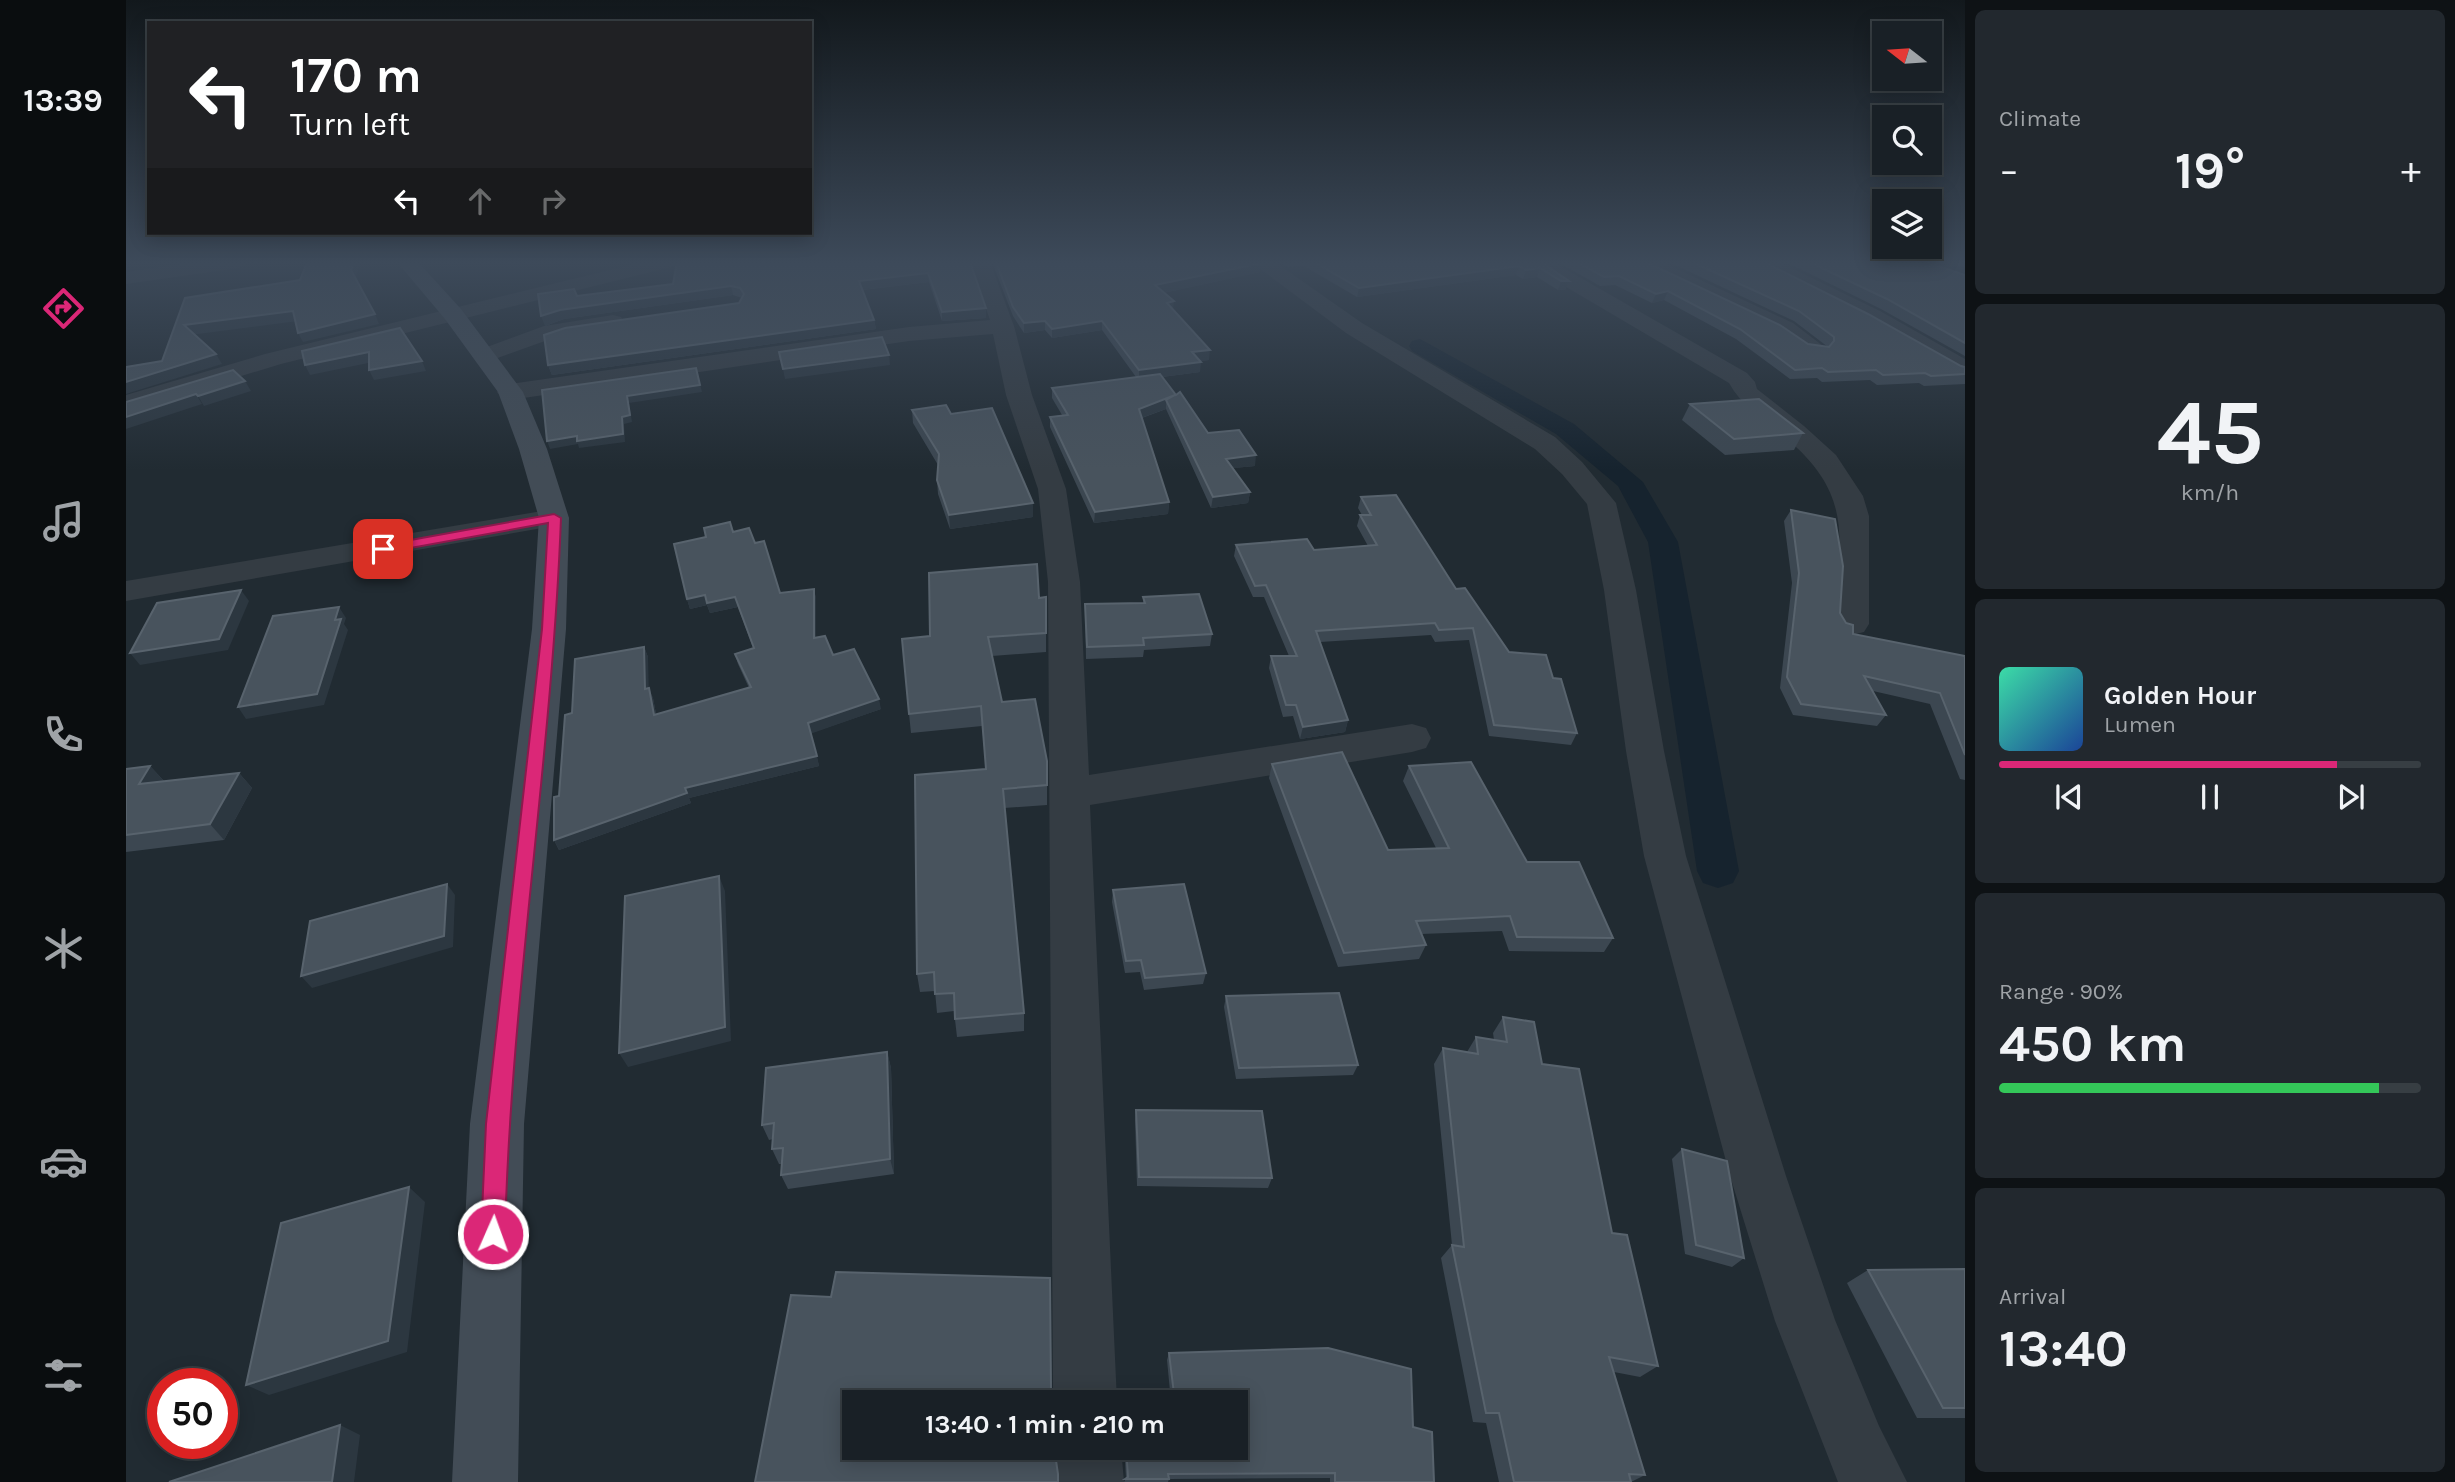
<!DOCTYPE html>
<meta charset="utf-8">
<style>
body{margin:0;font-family:Karla,sans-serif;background:#22282e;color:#f1f3f6;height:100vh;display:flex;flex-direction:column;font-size:26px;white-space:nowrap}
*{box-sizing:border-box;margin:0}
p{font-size:23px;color:#9fa3a7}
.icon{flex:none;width:38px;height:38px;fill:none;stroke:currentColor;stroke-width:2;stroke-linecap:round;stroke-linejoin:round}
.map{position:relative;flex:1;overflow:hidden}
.drawer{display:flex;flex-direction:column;gap:10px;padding:10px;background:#0e1215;width:490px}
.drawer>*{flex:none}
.banner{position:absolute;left:21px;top:21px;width:665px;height:214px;border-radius:0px;box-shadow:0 4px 18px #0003,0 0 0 2px #373e43;background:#202124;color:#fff;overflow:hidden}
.needle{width:46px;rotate:287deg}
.buttons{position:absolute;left:1746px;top:21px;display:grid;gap:14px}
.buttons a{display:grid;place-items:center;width:70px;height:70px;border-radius:0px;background:#192026;box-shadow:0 4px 18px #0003,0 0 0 2px #373e43;font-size:35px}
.speed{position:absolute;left:21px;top:1368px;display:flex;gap:14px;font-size:35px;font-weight:700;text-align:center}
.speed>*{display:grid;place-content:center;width:91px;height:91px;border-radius:50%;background:#192026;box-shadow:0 4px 18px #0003,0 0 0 2px #373e43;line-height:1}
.speed .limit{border:10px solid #d22;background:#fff;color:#111}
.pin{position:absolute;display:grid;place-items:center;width:60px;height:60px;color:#fff;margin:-30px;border-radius:14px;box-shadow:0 4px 10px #0006}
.me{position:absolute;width:77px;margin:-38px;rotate:2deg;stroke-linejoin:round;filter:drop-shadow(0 0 5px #0008)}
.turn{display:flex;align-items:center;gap:24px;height:147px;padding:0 28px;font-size:32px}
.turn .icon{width:91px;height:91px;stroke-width:2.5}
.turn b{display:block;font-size:49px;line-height:60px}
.lanes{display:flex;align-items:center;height:66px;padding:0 28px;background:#0003;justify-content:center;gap:35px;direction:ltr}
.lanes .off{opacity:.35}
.big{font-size:52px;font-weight:700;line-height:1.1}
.drawer .card{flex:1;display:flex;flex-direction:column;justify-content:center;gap:10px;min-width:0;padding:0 24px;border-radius:10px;background:#22282e}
.drawer .dial{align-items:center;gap:0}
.dial b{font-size:91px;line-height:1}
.song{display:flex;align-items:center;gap:21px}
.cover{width:84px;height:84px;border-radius:10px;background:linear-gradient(135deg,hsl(160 70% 55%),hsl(220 70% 35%))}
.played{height:7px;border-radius:4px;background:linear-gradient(90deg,#db2777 80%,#373e43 80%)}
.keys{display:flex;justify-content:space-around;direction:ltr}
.heat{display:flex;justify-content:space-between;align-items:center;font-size:38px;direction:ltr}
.charge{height:10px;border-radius:5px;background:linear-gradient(90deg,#34c759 90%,#373e43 0)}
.trip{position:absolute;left:716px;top:1390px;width:406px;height:70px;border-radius:0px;background:#192026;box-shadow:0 4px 18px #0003,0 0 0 2px #373e43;font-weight:700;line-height:70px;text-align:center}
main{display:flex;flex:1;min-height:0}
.tabs{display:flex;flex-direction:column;width:126px;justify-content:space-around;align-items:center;background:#0a0d0f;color:#9fa3a7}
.tabs .icon{width:49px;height:49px}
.tabs .active{color:#db2777}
.tabs b{font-size:32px;color:#f1f3f6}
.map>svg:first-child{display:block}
</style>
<main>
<nav class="tabs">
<b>13:39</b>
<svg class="icon active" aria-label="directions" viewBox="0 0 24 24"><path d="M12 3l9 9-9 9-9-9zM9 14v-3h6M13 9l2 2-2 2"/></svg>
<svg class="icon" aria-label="music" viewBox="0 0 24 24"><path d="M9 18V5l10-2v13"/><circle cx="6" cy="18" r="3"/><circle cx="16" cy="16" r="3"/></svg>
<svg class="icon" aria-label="phone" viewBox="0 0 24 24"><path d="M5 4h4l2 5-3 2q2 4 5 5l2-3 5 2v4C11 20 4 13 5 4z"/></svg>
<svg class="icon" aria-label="climate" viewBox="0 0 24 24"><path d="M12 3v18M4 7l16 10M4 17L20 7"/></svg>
<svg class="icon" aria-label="car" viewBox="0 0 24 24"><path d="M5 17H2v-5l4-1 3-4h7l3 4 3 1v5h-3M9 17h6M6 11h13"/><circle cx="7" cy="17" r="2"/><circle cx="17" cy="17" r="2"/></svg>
<svg class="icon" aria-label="filters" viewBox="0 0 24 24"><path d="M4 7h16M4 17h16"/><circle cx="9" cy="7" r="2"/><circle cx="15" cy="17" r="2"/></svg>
</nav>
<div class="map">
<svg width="1839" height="1482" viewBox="0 0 1839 1482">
<rect width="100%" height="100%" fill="#212b32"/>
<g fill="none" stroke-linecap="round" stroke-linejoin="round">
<!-- canal -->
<polygon fill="#16232e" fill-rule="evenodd" points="1294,339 1448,424 1517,482 1552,542 1613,871 1607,883 1592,888 1577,883 1571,871 1522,542 1492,486 1430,434 1286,351 1283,346 1286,341"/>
<!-- street -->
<g fill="#343c43" fill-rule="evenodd">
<polygon points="68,262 123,262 113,268 0,284 0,272"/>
<polygon points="517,262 552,262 549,266 155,364 0,411 0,395 139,354"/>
<polygon points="844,262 864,262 888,326 906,395 940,489 954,582 963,775 1286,724 1300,728 1305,738 1300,748 1286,752 964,805 991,1402 927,1402 922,582 912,489 880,395 867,334 783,341 384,400 375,397 371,392 375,387 384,384 783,327 864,320"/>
<polygon points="1125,262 1149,262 1236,323 1429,437 1456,462 1490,503 1510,590 1538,751 1560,856 1660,1176 1709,1320 1753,1426 1781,1482 1712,1482 1649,1321 1604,1176 1518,856 1500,751 1478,590 1461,504 1436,474 1409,449 1220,333"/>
<path d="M1402,262H1427L1621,373L1629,382L1631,389L1678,426L1710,455L1737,496L1743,516V624L1738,632L1726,635L1714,632L1709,624C1712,541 1731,498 1660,438C1639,420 1616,407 1603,383L1430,281Z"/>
<path d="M1509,262H1536L1667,323L1701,349L1697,354C1678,359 1666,341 1650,332C1606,307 1558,288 1512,266Z"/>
<polygon points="1626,262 1653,262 1754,311 1839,359 1839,376 1830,374 1738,321 1629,266"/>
<polygon points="487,315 495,317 498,322 495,327 430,337 358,363 350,361 346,356 350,351 418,326"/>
<polygon points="428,509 439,512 443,518 439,524 0,601 0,581"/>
<polygon points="929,1447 995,1447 998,1482 932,1482"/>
</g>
<!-- secondary -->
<polygon fill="#424c56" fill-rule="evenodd" points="271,262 292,262 335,309 397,392 421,449 443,518 440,629 398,1124 392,1482 326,1482 344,1124 406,629 413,518 393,449 372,392 319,319"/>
</g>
<!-- wall -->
<g fill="#3c4751">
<polygon points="844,262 860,308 860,318 816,321 803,282 737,290 748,320 750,329 426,375 422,365 613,303 616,298 607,295 438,319 419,326 451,296"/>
<polygon points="866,262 1134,262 1134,272 1037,293 1047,309 1083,360 1073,361 1074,372 1036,377 1050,395 1082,433 1129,466 1107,468 1124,492 1122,503 1085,508 1040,409 1016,418 1043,502 1042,514 968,523 924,427 924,417 936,415 926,398 926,388 1010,377 976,330 926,338 919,330 898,333 887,316"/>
<polygon points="1154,262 1415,262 1443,281 1439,290 1432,290 1411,277 1397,279 1390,275 1231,297 1178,266 1161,267"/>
<polygon points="1432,262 1521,262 1682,344 1702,347 1668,321 1543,262 1638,262 1835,366 1839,367 1839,384 1798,386 1793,383 1751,385 1744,380 1696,382 1691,378 1664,379 1610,339 1538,300 1526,303 1489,285 1474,286"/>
<polygon points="1660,262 1800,262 1839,275 1839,356 1755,309"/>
<polygon points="1823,262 1839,262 1839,268"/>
<polygon points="1564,404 1677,433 1668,450 1599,455 1556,420"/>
<polygon points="786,410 825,414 907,503 907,517 824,529 812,494 811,480 812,465 787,423"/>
<polygon points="1235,497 1330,589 1383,652 1427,678 1451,733 1445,745 1363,736 1343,640 1309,642 1305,635 1194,642 1222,720 1219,732 1174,739 1167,716 1157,717 1143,668 1145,656 1163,656 1138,597 1127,597 1108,556 1110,545 1188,550 1242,546 1231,526 1234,515 1236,515 1232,508"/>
<polygon points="1665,510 1714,613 1727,634 1839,656 1839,780 1834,779 1804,704 1747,691 1760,715 1751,726 1667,715 1654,688 1666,583 1658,521"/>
<polygon points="607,532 629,543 654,593 688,589 690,599 690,638 755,709 685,733 693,766 563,798 565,803 433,850 428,840 433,796 446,713 518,647 522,657 522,689 527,698 530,714 623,688 612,664 609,654 627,648 612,607 584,613 581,605 564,609 561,599"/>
<polygon points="920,597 920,652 866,656 876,702 921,761 921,805 878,808 898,1013 898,1031 831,1037 828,1011 811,1013 809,991 794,992 791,974 860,769 856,726 785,733 783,714 804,636 913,598"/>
<polygon points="1017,597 1086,634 1084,646 1018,650 1017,657 960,659 959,604 1017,603"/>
<polygon points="1146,764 1262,850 1310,848 1277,781 1283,766 1401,862 1487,938 1478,952 1383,951 1376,931 1295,934 1300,945 1293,959 1212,967 1143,778"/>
<polygon points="24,766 38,781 113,773 126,788 98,840 0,852 0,769"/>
<polygon points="987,890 1080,973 1077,984 1018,990 1014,972 999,973 986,902"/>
<polygon points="1100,996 1232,1065 1227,1075 1110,1079 1098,1007"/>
<polygon points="1377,1017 1416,1064 1486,1233 1532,1366 1514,1377 1488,1372 1519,1475 1505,1482 1373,1482 1360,1423 1347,1422 1315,1258 1326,1245 1308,1064 1317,1048 1341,1052 1350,1037 1368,1040 1367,1033"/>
<polygon points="761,1052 765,1068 768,1174 662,1189 655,1175 656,1164 653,1164 646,1149 647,1139 643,1140 636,1125"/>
<polygon points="1010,1110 1146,1178 1142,1188 1011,1186 1009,1120"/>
<polygon points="1556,1149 1618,1258 1606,1267 1559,1254 1546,1159"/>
<polygon points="1839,1269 1839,1418 1791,1418 1721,1283 1742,1270"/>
<polygon points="1043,1353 1287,1427 1308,1482 1204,1482 1204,1478 1043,1479 1042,1482 998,1482 1000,1478 998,1447 1110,1447 1045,1402 1041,1360"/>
</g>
<!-- shaded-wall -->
<g fill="#2c3740">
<polygon points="228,262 235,262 229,279 225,270"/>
<polygon points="1136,263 1134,272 1028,295 1029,285"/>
<polygon points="1393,266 1390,275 1231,297 1233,288"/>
<polygon points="1414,268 1411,277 1397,279 1400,270"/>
<polygon points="802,273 803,282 734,290 733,281"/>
<polygon points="1435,281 1443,281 1439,290 1432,290"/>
<polygon points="605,286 607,295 438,319 419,326 415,316 434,310"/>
<polygon points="1542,291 1538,300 1526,303 1530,294"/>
<polygon points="1048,301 1047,311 1041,303"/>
<polygon points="860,308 860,318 816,321 816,312"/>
<polygon points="167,311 172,321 64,335 58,325"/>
<polygon points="249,314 253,324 177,342 172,333"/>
<polygon points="748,320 750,329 426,375 422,365"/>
<polygon points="919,321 919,330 898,333 898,323"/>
<polygon points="976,321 976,330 926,338 926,329"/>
<polygon points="1084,350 1083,360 1065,362 1066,352"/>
<polygon points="243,352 247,362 184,375 179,365"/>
<polygon points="90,354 96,364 0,394 0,382"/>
<polygon points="763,355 764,365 659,379 657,369"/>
<polygon points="296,361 300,371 248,380 243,370"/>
<polygon points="1075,362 1074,372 1013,380 1013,370"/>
<polygon points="570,368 576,392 503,403 506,422 498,424 499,442 453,448 452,444 424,449 421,441 496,417 501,396"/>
<polygon points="119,381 125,391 78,406 72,396"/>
<polygon points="70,394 76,404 0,429 0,417"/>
<polygon points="1049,395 1040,400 1040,409 1012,419 1013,409"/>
<polygon points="1130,455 1129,466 1099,469 1100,459"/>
<polygon points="1124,492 1122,503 1085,508 1087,497"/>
<polygon points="1043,502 1042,514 968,523 969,512"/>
<polygon points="907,503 907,517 824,529 823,515"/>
<polygon points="688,589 690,599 690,648 688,638"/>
<polygon points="115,590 123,601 102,650 14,665 4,653"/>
<polygon points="579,595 609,597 612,607 584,613 581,605 564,609 561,599"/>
<polygon points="213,607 220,618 218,624 222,630 198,705 120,719 112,707 209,620"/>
<polygon points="518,647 522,657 523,700 519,689"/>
<polygon points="523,688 527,698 532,725 528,715"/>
<polygon points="753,699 755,709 684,734 682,723"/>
<polygon points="1222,720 1219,732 1174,739 1177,727"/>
<polygon points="691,756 693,766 563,798 559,788"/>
<polygon points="24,766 38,781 13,784"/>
<polygon points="113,773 126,788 98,840 84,824"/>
<polygon points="561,793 565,803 433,850 428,840"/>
<polygon points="593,876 599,891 605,1041 502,1067 493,1053"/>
<polygon points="321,884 329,895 327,947 186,988 175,976"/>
<polygon points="761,1052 765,1068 768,1174 764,1159"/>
<polygon points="283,1187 299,1202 281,1352 143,1395 120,1385"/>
<polygon points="214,1425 234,1435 228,1482 206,1482"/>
</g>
<!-- building -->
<g fill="#48535d" stroke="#58636d" stroke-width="2">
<polygon points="181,262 228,262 225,270 249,314 172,333 167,311 58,325 90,354 0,382 0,367 36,361 59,298 174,280"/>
<polygon points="551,262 844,262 860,308 816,312 802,273 733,281 748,320 422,365 418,335 439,328 613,303 618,294 614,288 605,286 434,310 415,316 412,294 448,289 451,296 547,284"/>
<polygon points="870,262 1134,262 1136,263 1029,285 1048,301 1041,303 1084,350 1066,352 1075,362 1013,370 976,321 926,329 919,321 898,323 887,307"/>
<polygon points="1188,262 1415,262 1443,281 1435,281 1414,268 1400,270 1393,266 1233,288"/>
<polygon points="1451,262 1520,262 1654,325 1682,344 1703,347 1708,341 1708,337 1673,311 1566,262 1638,262 1742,314 1835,366 1839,367 1839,374 1805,376 1799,373 1757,375 1750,370 1702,372 1696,368 1669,370 1614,329 1542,291 1530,294 1493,276 1478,277"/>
<polygon points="1683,262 1800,262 1839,275 1839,343 1761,299"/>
<polygon points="274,328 296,361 243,370 243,352 179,365 176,351"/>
<polygon points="756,337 763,355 657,369 653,352"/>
<polygon points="570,368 574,385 501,396 504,415 496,417 497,434 451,441 451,436 421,441 416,390"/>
<polygon points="107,370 119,381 72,396 70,394 0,417 0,402"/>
<polygon points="1034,374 1050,395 1054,392 1082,433 1113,430 1130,455 1100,459 1124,492 1087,497 1040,400 1049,395 1013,409 1043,502 969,512 924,417 942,415 926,388"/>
<polygon points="1633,399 1677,433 1608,439 1564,404"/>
<polygon points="820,405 825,414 866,408 907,503 823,515 811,480 813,454 786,410"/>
<polygon points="1270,495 1330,589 1339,588 1383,652 1420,655 1427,678 1435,679 1451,733 1368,725 1347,628 1313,630 1309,623 1190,631 1222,720 1177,727 1170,705 1160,705 1145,656 1171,656 1140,585 1129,586 1110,545 1181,539 1188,550 1251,545 1234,515 1245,515 1235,497"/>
<polygon points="1665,510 1709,519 1717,566 1714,613 1720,623 1727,625 1727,634 1839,656 1839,755 1814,693 1738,676 1760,715 1675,704 1661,677 1673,573"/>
<polygon points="604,522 607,532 623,528 629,543 638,541 654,593 688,589 688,638 699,636 707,655 728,649 753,699 682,723 691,756 559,788 561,793 428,840 428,797 433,796 439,715 446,713 449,659 518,647 519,689 523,688 528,715 625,687 609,654 628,648 609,597 581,603 579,595 561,599 548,544 580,537 578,528"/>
<polygon points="911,564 913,598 920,597 920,633 862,637 876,702 909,699 921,761 921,785 877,789 898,1013 829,1019 828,993 809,994 808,972 791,974 789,775 860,769 855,706 783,714 776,639 804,636 803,573"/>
<polygon points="115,590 93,639 4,653 31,603"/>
<polygon points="1073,594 1086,634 1017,638 1018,645 961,647 959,604 1019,603 1017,597"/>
<polygon points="213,607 209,620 215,619 191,694 112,707 147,616"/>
<polygon points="1216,752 1262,850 1323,848 1283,766 1345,762 1401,862 1453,862 1487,938 1391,937 1384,916 1290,921 1300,945 1218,953 1146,764"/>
<polygon points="24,766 13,784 113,773 84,824 0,835 0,769"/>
<polygon points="593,876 599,1027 493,1053 499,896"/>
<polygon points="321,884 318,936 175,976 184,921"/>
<polygon points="1058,884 1080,973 1019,978 1015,960 1000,961 987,890"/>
<polygon points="1213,993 1232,1065 1113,1068 1100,996"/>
<polygon points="1377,1017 1408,1022 1416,1064 1453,1069 1486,1233 1501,1235 1532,1366 1483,1357 1519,1475 1503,1474 1505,1482 1388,1482 1373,1413 1360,1413 1326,1245 1338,1247 1317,1048 1352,1054 1350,1037 1381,1042"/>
<polygon points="761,1052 764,1159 655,1175 657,1148 646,1149 648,1123 636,1125 640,1068"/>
<polygon points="1010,1110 1136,1111 1146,1178 1013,1177"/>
<polygon points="1556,1149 1601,1161 1618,1258 1570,1245"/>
<polygon points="283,1187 262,1341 120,1385 155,1223"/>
<polygon points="1839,1269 1839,1408 1817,1408 1742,1270"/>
<polygon points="710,1272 924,1278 925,1389 934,1391 933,1402 728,1402 728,1447 928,1447 932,1474 932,1482 629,1482 665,1295 705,1297"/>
<polygon points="1202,1348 1285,1369 1287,1427 1306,1432 1308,1482 1209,1482 1209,1473 1042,1474 1043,1479 999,1479 1002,1477 1000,1447 1110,1447 1110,1402 996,1402 1049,1402 1043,1353"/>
<polygon points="214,1425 206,1482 43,1482"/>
</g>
<!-- sky -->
<linearGradient id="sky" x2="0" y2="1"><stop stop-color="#12181c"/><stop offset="0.56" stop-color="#3d4a5a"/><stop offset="1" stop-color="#3d4a5a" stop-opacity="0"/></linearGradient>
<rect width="1839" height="470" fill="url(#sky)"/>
<!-- route -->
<path fill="#db2777" stroke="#8e194d" stroke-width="2" d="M428,514L435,518C426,757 385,995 379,1234L376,1242L367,1246L359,1242L355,1234L360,1124L416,629L422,523L257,553L251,549L257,545Z"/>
</svg>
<div class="buttons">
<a><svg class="needle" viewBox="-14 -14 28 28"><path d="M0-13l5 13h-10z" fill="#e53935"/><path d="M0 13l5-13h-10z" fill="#9fa3a7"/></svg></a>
<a><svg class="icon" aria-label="search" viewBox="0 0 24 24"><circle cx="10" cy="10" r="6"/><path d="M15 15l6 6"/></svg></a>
<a><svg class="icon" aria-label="layers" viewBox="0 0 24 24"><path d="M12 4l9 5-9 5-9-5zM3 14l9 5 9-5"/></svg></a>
</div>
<div class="speed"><div class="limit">50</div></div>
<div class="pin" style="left:257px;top:549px;background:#d93025"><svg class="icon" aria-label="arrive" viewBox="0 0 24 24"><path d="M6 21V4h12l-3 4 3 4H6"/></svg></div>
<svg class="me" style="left:367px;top:1234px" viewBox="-20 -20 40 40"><circle r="17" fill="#db2777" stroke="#fff" stroke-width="3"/><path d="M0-11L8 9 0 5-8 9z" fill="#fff"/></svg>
<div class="trip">13:40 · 1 min · 210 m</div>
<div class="banner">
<div class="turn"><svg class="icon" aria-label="left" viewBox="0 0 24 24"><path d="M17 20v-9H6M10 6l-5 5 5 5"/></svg><div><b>170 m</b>Turn left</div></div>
<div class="lanes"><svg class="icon" aria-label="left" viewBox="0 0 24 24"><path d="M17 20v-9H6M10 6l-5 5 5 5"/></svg><svg class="icon off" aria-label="ahead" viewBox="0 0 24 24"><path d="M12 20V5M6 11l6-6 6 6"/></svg><svg class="icon off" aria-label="right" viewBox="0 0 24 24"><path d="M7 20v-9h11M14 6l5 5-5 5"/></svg></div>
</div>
</div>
<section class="drawer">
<div class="card"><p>Climate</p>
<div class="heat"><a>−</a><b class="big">19°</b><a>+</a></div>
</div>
<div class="card dial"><b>45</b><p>km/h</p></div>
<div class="card">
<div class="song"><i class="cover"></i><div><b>Golden Hour</b><p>Lumen</p></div></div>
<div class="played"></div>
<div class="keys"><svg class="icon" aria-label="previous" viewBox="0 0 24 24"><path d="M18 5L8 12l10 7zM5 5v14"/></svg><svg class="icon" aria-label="pause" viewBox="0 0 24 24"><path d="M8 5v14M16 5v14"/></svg><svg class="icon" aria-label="next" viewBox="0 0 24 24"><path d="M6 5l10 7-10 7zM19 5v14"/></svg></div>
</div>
<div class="card"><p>Range · 90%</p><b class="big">450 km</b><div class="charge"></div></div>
<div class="card"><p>Arrival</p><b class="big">13:40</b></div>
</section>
</main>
